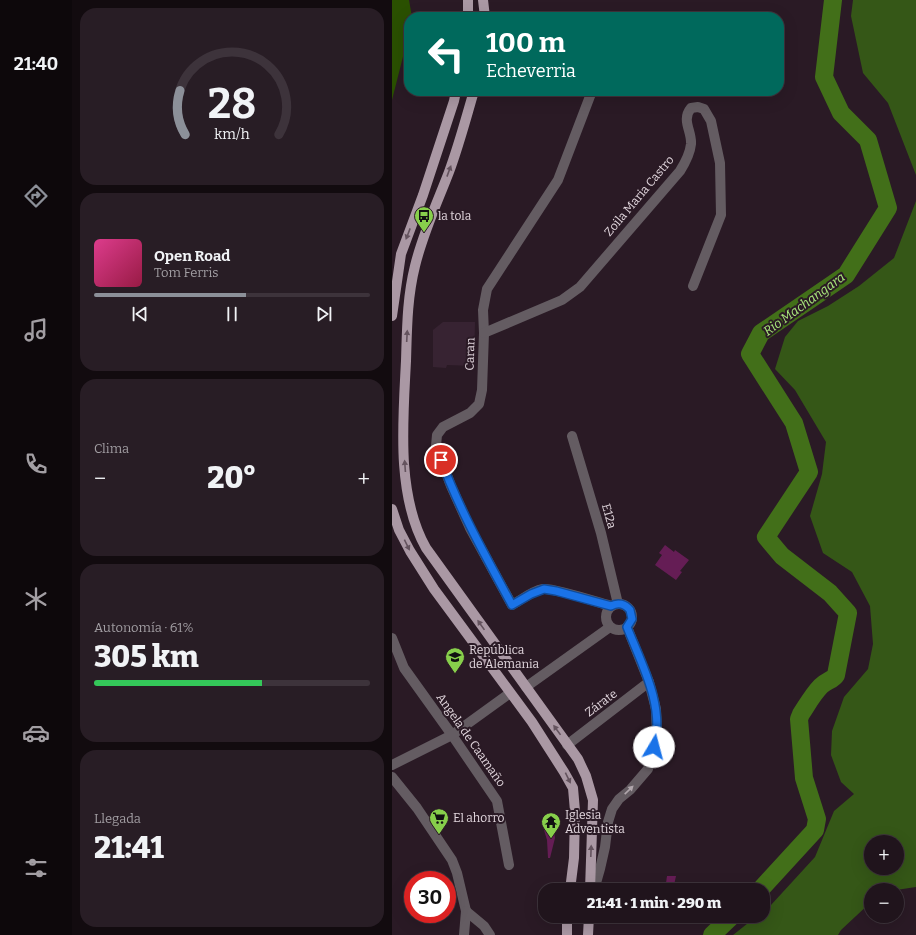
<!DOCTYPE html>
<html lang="es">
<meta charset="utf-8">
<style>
body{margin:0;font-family:Bitter,serif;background:#281d25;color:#f1f3f6;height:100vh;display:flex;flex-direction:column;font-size:15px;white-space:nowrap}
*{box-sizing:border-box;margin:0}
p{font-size:13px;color:#a29ea3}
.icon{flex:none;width:22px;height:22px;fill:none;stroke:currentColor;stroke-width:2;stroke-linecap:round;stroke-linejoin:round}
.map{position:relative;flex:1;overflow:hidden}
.details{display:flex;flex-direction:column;gap:8px;padding:8px;background:#120b0f;width:320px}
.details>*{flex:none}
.top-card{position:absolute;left:12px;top:12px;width:380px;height:84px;border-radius:16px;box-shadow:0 4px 16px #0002,0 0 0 1px #3d333b;background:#00695c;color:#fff;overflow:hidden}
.tools{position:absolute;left:472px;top:835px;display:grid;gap:8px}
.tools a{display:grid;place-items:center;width:40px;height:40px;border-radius:50%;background:#20141c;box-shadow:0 4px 16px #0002,0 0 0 1px #3d333b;font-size:20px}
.speed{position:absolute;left:12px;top:871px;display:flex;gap:8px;font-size:20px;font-weight:700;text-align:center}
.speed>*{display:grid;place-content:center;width:52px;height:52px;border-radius:50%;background:#20141c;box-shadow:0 4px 16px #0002,0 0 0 1px #3d333b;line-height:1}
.speed .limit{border:6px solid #d22;background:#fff;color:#111}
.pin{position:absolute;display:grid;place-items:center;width:34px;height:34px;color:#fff;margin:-17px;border:2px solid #fff;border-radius:50%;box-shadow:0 1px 4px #0007}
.me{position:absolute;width:44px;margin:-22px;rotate:8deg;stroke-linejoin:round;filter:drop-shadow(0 0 3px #0008)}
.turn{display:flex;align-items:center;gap:14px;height:84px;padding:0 16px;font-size:18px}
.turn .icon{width:52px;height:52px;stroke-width:2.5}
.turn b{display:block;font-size:28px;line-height:34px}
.big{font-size:30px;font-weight:800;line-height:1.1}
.details .card{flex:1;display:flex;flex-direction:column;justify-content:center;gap:6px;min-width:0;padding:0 14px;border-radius:16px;background:#281d25}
.details .dial{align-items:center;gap:0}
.dial svg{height:104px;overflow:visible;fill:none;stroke:#3d333b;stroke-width:7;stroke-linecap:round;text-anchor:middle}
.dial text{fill:#f1f3f6;stroke:none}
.song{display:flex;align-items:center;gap:12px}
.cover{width:48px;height:48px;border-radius:6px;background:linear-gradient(135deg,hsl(330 70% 55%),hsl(340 70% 35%))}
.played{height:4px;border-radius:2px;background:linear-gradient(90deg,#8c9099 55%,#3d333b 55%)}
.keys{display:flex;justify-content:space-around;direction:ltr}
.heat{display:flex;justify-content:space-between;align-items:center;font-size:22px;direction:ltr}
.charge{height:6px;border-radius:3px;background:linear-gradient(90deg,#34c759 61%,#3d333b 0)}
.trip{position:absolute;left:146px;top:883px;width:232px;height:40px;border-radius:16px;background:#20141c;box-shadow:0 4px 16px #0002,0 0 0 1px #3d333b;font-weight:800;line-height:40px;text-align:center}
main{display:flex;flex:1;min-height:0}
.dock{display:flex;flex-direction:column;width:72px;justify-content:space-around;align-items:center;background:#0d080b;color:#a29ea3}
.dock .icon{width:28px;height:28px}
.dock .selected{color:#8c9099}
.dock b{font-size:18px;color:#f1f3f6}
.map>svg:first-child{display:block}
</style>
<main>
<nav class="dock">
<b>21:40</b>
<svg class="icon selected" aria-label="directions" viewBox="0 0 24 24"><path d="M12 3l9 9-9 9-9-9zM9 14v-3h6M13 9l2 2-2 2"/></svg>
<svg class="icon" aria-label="music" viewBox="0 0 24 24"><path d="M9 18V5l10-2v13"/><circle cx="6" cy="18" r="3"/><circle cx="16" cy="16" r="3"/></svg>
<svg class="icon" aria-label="phone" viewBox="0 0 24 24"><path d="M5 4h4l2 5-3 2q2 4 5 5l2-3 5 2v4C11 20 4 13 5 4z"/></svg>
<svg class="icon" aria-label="climate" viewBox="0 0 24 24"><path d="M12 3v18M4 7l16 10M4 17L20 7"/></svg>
<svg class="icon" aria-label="car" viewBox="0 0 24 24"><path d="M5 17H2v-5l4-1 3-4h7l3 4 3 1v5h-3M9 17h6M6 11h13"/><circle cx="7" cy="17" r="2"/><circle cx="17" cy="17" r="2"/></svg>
<svg class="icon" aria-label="filters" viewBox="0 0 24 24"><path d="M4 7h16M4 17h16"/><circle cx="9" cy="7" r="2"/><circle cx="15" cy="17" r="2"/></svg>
</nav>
<section class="details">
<div class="card dial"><svg viewBox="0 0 100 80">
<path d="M14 69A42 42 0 1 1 86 69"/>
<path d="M14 69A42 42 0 0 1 10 35" stroke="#8c9099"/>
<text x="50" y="56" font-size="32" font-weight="700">28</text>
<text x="50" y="72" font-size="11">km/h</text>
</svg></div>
<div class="card">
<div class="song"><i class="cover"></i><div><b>Open Road</b><p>Tom Ferris</p></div></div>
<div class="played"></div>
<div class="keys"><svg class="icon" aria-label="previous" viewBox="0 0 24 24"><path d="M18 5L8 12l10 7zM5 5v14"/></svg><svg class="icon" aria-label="pause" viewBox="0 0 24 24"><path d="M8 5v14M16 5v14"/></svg><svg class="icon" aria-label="next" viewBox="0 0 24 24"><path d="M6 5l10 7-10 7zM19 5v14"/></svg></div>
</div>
<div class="card"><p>Clima</p>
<div class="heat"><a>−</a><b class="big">20°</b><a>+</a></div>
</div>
<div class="card"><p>Autonomía · 61%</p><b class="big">305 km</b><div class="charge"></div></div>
<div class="card"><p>Llegada</p><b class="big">21:41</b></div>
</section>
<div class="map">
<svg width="524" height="935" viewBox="0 0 524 935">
<rect width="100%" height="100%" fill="#2a1a25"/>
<!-- built -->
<polygon fill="#372332" points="51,322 83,322 82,366 55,365 54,368 41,367 41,330"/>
<!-- green -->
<polygon fill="#2a5000" points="0,0 17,0 20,17 17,17 17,33 0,100"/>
<!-- forest -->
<g fill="#355717" fill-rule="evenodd">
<polygon points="461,0 524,0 524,175 496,103 471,73 459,16"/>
<path d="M524,201V887L504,890H479V902L449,930L446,935H341L365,916H371V911L379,905L423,857L442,811L462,794L449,782L439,755L440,731L452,697L476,669L481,644L478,606L460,572L431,553L418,516L430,474L434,442L403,390L383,369L393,337L406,321L436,306L467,286L502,258ZM479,842H505V868H479Z"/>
</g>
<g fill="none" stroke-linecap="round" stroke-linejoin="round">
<!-- river -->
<g stroke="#426f19" stroke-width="18">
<path d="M368,890L423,830L425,819L412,778L407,719L409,714C415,705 421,694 429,686C434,681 441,680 444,675L456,613L438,593L390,556L374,537L417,472L402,423L358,354L369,333L454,275L496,208L476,140L449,113L432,77L441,0"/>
<polyline points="320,935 340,916"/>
</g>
</g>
<!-- building -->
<g fill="#651d55">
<polygon points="273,545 282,552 283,550 297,560 288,571 290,572 284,580 263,565 270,555 267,553"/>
<polygon points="161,826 163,838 158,858 156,858 155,840 152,830"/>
<polygon points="275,876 284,876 281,890 273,890"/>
</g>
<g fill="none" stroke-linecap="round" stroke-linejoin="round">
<!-- minor -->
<g stroke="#645c62" stroke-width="10">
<path d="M200,91L166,180L95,289L91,310L92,333L90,390L87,404L78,413L51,427L45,435L44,446L59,486L78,528L120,605C129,600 140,591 151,589C163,588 205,602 219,606"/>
<path d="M92,333L170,300L188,287L288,171C293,163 298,154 299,144C300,131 289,120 299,108L306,107L312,109L319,121L328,163L329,215L301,286"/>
<polyline points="180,436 209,533 226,604"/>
<circle cx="227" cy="617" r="13"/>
<polyline points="0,638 12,668 60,735 105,801 117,865"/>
<polyline points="134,687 218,627"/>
<polyline points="175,745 257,682"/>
<polyline points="0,765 60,735 118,693"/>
<polyline points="0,777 25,808 60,860 65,873 74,911 72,935"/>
<polyline points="202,890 208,869 213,847 216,822 220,809 227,799 238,790 256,769 265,736 264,709 257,682 235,627"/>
<polyline points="74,911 92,926 98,935"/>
</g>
<!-- major -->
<g stroke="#aa98a4" stroke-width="10">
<polyline points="91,0 93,17"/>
<polyline points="76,17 76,0"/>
<path d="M82,91C74,118 67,145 57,172C45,203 31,233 23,266C15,298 15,329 14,361C11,421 4,495 34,548L186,759L194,776L201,800L198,890"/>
<polyline points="0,316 9,254 31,195 62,101 64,91"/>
<polyline points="0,509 7,530 18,551 42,589 140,722 172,772 181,788 183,811 182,858 178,890"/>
<polyline points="175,916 175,935"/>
<polyline points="196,935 197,916"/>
</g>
</g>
<!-- one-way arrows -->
<defs><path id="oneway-solid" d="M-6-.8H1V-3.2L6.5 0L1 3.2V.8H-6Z"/></defs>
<g fill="#64535e">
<use href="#oneway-solid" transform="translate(57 171) rotate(-70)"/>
<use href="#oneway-solid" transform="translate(16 234) rotate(111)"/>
<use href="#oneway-solid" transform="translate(15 336) rotate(-87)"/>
<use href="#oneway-solid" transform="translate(13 466) rotate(-94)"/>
<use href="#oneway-solid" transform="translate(15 545) rotate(64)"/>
<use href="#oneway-solid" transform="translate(89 625) rotate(-125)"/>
<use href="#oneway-solid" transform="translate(165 730) rotate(-126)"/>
<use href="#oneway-solid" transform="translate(176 778) rotate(64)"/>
<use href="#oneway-solid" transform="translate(199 851) rotate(-88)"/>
</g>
<use fill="#b0a6ac" href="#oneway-solid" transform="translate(237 790) rotate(-44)"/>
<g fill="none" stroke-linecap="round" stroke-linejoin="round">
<defs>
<path id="route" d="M49,460C68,511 94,557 120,605L139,594L152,589L164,591L219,606C226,602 233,604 238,610L240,619L235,627C250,665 273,706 262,747"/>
</defs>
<!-- route casing -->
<use href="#route" stroke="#114b97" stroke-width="10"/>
<!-- route -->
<use href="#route" stroke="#1a73e8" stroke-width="7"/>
</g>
<!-- icons -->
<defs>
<symbol id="bus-pin" viewBox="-11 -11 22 30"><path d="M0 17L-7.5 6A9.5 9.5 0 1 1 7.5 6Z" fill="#87cf4b" stroke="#2a1a25"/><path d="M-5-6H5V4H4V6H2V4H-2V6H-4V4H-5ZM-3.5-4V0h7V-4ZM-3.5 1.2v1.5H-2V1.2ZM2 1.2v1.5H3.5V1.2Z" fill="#111"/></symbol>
<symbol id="school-pin" viewBox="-11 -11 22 30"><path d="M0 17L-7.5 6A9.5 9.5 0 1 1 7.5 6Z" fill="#87cf4b" stroke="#2a1a25"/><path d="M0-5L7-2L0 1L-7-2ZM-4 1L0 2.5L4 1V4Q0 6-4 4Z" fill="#111"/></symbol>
<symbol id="supermarket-pin" viewBox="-11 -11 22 30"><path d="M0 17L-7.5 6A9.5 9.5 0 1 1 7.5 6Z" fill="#87cf4b" stroke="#2a1a25"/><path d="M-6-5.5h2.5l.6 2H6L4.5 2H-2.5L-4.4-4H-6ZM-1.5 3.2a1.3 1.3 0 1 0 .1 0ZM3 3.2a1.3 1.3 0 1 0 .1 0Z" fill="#111"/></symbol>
<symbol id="temple-pin" viewBox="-11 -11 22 30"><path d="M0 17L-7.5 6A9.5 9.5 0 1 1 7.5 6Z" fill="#87cf4b" stroke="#2a1a25"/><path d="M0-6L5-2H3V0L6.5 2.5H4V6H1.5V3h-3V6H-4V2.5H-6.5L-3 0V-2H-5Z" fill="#111"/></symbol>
</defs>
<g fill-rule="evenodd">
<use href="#bus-pin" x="21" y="205" width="22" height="30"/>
<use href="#school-pin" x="52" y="646" width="22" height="30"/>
<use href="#supermarket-pin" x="36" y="807" width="22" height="30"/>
<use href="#temple-pin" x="148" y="811" width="22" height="30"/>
</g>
<g text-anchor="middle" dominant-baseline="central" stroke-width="4" stroke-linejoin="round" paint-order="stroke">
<!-- street labels -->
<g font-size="12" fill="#e2d7de" stroke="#2a1a25">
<text transform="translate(247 196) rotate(-50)">Zoila Maria Castro</text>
<text transform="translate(78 354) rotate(-88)">Caran</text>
<text transform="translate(217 516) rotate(74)">E12a</text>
<text transform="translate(209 703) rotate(-37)">Zárate</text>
<text transform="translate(79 740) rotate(55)">Angela de Caamaño</text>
</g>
<!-- poi labels -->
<g font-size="12" fill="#e2d7de" stroke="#2a1a25" text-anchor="start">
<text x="46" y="216">la tola</text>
<text x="77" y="650">República<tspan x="77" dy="14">de Alemania</tspan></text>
<text x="173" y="815">Iglesia<tspan x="173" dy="14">Adventista</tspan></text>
<text x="61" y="818">El ahorro</text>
</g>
<!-- water labels -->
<g font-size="13" font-style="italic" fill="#a9e87b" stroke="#2a1a25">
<text transform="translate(412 304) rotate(-36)">Rio Machangara</text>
</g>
</g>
</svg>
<div class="tools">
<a>+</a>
<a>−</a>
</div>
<div class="speed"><div class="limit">30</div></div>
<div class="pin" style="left:49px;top:460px;background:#d93025"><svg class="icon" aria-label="arrive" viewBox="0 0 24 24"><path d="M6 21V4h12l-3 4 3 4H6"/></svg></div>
<svg class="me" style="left:262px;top:747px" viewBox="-20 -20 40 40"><circle r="19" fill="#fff"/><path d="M0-13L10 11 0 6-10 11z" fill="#1a73e8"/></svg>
<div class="trip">21:41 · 1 min · 290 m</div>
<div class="top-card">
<div class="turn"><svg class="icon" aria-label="left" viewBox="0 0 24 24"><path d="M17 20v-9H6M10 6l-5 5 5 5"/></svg><div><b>100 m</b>Echeverria</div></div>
</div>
</div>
</main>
